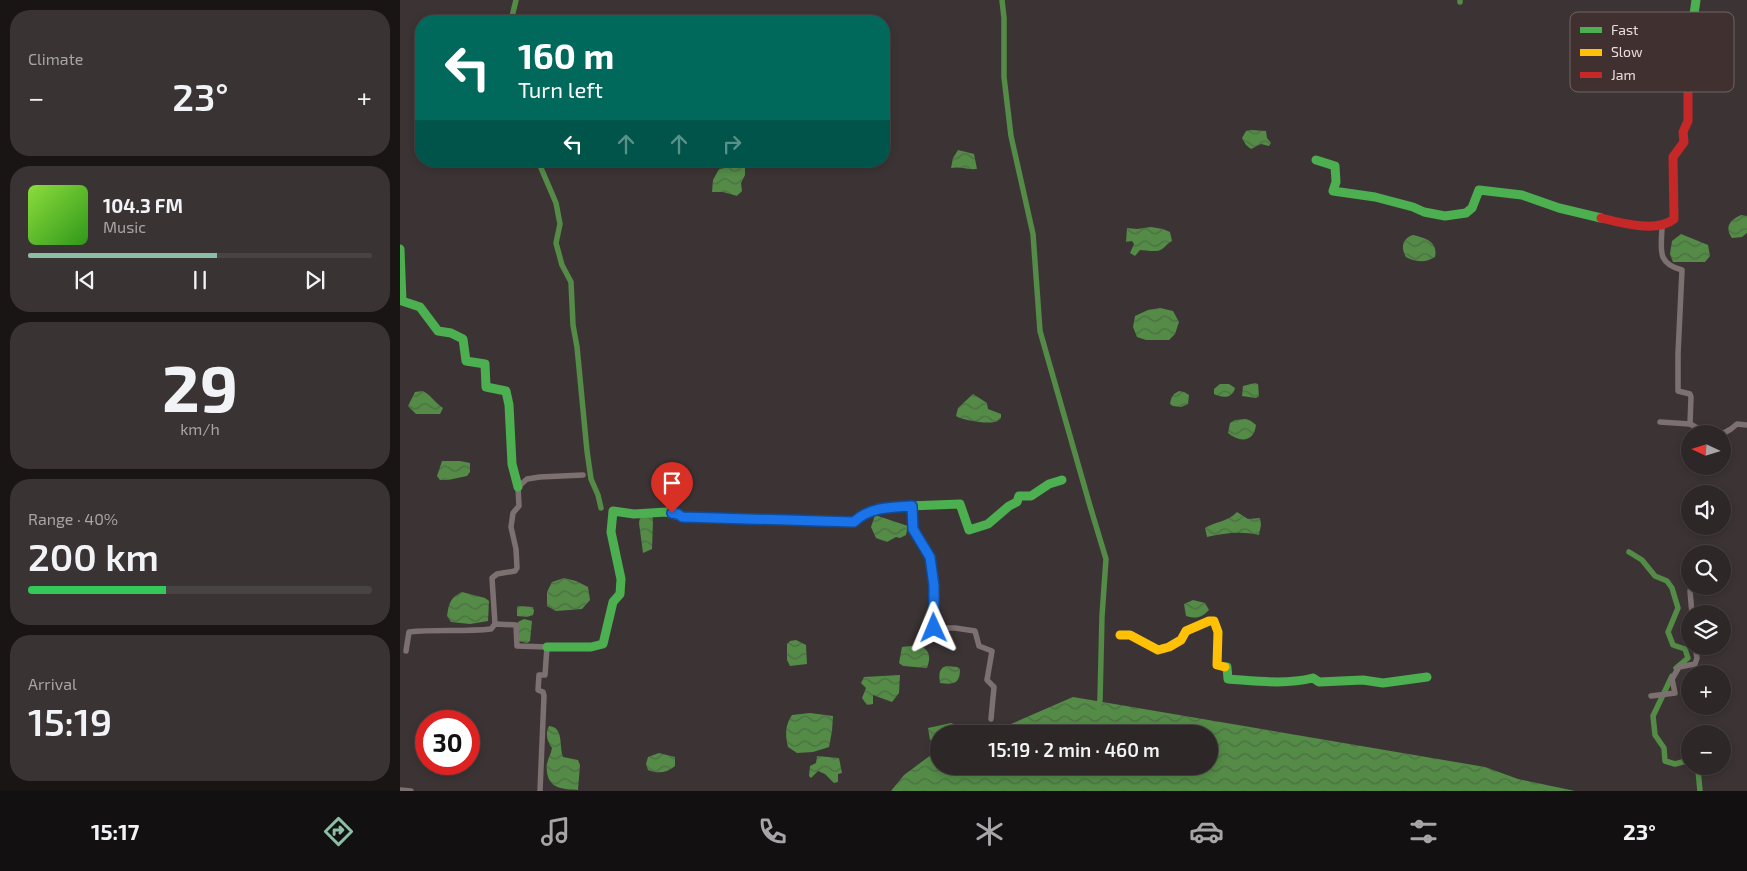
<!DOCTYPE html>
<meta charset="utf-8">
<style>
body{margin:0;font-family:"Exo 2",sans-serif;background:#393333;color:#f1f3f6;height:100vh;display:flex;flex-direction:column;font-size:19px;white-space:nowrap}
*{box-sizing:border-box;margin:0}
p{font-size:16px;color:#a7a5a7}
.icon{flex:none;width:28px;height:28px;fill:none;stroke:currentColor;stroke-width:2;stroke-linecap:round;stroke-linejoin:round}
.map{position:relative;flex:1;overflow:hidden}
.details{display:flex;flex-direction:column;gap:10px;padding:10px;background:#191515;width:400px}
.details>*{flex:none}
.guide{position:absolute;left:15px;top:15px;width:475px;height:152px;border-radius:20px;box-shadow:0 2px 8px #0003,0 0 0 1px #484444;background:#00695c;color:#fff;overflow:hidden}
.needle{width:32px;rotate:274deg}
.buttons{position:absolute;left:1281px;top:425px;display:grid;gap:10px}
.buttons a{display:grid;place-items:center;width:50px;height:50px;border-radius:50%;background:#2d2727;box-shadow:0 2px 8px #0003,0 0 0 1px #484444;font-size:25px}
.speed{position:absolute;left:15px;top:710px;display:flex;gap:10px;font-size:25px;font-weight:700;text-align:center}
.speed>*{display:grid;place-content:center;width:65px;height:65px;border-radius:50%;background:#2d2727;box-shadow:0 2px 8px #0003,0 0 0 1px #484444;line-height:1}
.speed .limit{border:8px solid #d22;background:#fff;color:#111}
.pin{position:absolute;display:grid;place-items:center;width:42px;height:42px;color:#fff;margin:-51px -21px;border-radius:50% 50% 50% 0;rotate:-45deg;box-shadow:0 0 5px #0007}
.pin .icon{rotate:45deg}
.me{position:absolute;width:55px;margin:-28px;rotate:359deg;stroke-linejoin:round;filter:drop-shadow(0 0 4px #0008)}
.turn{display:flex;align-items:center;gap:18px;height:105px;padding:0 20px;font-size:22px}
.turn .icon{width:65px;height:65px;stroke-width:2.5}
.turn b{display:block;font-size:35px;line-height:42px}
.lanes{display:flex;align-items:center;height:48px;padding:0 20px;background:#0003;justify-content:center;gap:25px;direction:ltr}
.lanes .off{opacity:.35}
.big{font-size:38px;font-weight:600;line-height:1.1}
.details .card{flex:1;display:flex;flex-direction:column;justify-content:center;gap:8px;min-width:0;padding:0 18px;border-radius:20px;background:#393333}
.details .dial{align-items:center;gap:0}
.dial b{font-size:65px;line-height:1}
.song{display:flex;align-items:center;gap:15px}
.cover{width:60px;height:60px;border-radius:8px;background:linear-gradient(135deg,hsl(90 70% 55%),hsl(110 70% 35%))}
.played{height:5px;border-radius:2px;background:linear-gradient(90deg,#8abfa5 55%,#484444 55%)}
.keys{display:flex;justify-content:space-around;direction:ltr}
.heat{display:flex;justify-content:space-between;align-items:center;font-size:28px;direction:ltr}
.charge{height:8px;border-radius:4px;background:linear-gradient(90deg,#34c759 40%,#484444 0)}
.trip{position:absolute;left:530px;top:725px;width:288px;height:50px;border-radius:25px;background:#2d2727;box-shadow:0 2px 8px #0003,0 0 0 1px #484444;font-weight:600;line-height:50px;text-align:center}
.menu{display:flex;height:80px;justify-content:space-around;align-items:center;background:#121010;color:#a7a5a7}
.menu .icon{width:35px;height:35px}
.menu .on{color:#8abfa5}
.menu b{font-size:22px;color:#f1f3f6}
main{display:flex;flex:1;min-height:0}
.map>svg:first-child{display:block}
</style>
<main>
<section class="details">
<div class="card"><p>Climate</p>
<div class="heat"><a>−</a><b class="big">23°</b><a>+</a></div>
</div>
<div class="card">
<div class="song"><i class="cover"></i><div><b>104.3 FM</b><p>Music</p></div></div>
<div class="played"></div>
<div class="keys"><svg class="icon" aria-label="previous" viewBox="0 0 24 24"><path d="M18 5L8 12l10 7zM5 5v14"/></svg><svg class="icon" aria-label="pause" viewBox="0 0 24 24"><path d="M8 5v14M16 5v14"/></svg><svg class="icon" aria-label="next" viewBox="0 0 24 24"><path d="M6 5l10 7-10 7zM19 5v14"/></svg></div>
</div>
<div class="card dial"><b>29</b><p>km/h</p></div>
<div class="card"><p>Range · 40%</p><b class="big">200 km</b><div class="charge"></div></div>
<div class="card"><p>Arrival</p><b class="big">15:19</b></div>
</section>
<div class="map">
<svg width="1347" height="791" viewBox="0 0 1347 791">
<defs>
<pattern id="water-waves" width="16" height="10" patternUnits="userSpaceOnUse" patternTransform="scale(1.25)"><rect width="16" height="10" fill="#538b47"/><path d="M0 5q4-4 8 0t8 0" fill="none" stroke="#4e6e45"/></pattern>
</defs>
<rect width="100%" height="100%" fill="#3c3434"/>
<!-- water -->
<g fill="url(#water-waves)">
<polygon points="851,130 866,131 867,138 871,143 869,146 861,144 851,149 846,145 842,138 846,131"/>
<path d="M558,150L574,154L577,169C567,170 560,166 551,168L553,158Z"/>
<polygon points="334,161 345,161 345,175 341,183 342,191 337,196 323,192 312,192 313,180 319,169 331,167"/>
<path d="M1341,215L1347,216V233L1342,237L1332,238C1324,227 1330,220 1341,215Z"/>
<path d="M751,227L763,229L770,232L772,241C767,244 766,246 762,249C757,253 746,250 740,250L735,256L730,253L734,244L732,241L726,242L727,228L737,229Z"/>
<polygon points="1281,234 1308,245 1310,256 1305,262 1273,262 1270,254 1272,241"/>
<path d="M1013,235C1026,238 1038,242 1035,257C1026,263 1014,262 1006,257C1000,247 1003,238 1013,235Z"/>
<polygon points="760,308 773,311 779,322 775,334 769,340 746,340 737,337 733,327 735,316 748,310"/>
<polygon points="855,383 858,384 859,396 856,398 842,396 843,386"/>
<path d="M820,384H829L835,388C832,399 823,398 814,394V389Z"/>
<path d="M23,391C31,395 35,403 43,408L40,414H16L8,406L15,392Z"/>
<path d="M779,391L784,392L789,395L788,404L781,407L773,406L770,404C771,397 773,394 779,391Z"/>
<path d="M573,394L587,403L588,409L601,414V418C599,420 597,422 594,422C585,424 562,420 556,416L558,408Z"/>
<path d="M846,419L851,421L856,425C854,442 840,443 828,433L830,423L835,420Z"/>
<polygon points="42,461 60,461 70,463 70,472 67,476 48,480 40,480 37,476"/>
<path d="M837,512L848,519L860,518L861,525L859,535C842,531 824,533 807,537L805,528C816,521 828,522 837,512Z"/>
<polygon points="475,515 508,526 506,535 500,538 496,537 487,542 476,538 471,527"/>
<polygon points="252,516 253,521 252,549 243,553 239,523 240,517"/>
<polygon points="164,578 176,581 188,587 190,600 182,609 156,611 147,606 147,592 152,582"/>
<path d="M62,592L85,598L89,601L88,621L70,624L51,622L47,616C49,603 50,598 62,592Z"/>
<path d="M793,600L805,603L809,610C801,618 797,619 786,616L784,604Z"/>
<polygon points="119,606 133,607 134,611 133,615 127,617 117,616 117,607"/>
<polygon points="124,619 132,621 130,641 127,643 119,641 118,622"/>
<polygon points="396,640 406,645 407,664 390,666 387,660 387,644 390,641"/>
<path d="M519,645C530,650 531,657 527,668L503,666L499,663L502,647Z"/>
<path d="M546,666L557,667L560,669C560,684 553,685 540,683C539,676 538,669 546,666Z"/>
<polygon points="500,675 499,693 492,702 473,695 473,704 467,705 462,698 466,688 461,683 464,677"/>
<polygon points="673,697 1085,767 1118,779 1175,791 491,791 504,775 539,749 539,766 809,766 809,734 583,734 611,724"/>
<path d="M410,713L433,716L432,731L429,747L413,752L397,753L388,747C385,735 385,725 392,715Z"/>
<polygon points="551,723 558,726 560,734 539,734 539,740 530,740 528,728"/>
<path d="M149,726C164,727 159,746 163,757L178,760L180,765L178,790C163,789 149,789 147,772C147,770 146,765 147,764C148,758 151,754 152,748C147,741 145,734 149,726Z"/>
<path d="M259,753L275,757V766C267,773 258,774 248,770L246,764L248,757Z"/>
<polygon points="417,756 439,758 442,773 438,774 438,782 434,783 425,774 418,771 411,778 409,776 410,766 416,763"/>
</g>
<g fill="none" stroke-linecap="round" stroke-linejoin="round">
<!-- canal -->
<g stroke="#538b47" stroke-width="5.5">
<polyline points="602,0 604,18 604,77 611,136 633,234 640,331 690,506 706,559 702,616 700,700 698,707"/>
<polyline points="1060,0 1060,2"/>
<polyline points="111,21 116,0"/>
<polyline points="138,161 156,203 160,224 156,243 162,265 171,282 173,325 177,347 187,451 191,479 198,495 201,508"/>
<polyline points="1229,552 1242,560 1255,576 1267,581 1272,588 1278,608 1268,632 1273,645 1285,649 1288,658 1276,668"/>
<polyline points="1272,676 1253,716 1255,735 1264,748 1265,761 1275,764 1290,760"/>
<polyline points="1296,766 1298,770 1300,791"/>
</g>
<!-- street -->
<g stroke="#7d7070" stroke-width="5.5">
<path d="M1262,225C1262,248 1255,263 1282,270L1278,354V391L1290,394L1291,397L1290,424L1301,430L1303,434"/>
<polyline points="1260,422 1290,424"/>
<polyline points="1322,434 1331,429 1337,424 1347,425"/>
<polyline points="512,506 513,529 530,557 534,586 534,628 555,628 575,631 579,646 592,651 587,680 594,687 591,719"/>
<polyline points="1290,591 1292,614"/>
<polyline points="95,624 92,578 97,574 115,571 117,568 116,549 111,527 113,513 119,506 118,487 127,479 140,477 183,475"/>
<path d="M6,651L9,632C36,629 64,632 91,629L95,624L116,625L117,646L147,647L145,675H139L138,690L143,692L144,696L140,791"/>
<polyline points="1251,696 1275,693 1272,679 1279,667 1295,664 1297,658 1295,646"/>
<polyline points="0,790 11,791"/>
</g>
<!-- fast -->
<g stroke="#4caf50" stroke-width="9">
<polyline points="1288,74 1288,57 1296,0"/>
<polyline points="916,160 935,166 936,182 933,191 975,197 1013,207 1024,212 1045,216 1066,213 1072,208 1079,190 1122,195 1159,208 1201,218"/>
<polyline points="0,249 2,301 20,307 38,331 51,333 63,339 66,361 85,364 86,387 106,391 109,405 112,464 118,487"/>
<polyline points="509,506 560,504 569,530 588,524 609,506 617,502 619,496 631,496 649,484 662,480"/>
<polyline points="147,647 191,647 203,644 213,602 220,594 221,579 211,532 213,511 234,514 266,512 282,517 355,519"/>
<path d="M825,667H827L828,679C857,681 885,685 913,678L919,682L963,680L983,683L1027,677"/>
</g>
<!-- slow -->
<g stroke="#ffc107" stroke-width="9">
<path d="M355,519L454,522C468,509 490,506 509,506"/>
<polyline points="720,635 730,635 758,650 769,647 781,640 786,631 809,621 814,621 818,632 817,665 825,667"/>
</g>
<!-- jam -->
<path stroke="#c62828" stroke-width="9" d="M1201,218C1221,223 1257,233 1274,219L1273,157L1284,142L1283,132L1288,121V74"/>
</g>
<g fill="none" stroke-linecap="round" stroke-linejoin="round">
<defs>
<path id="route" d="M272,513L278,514L282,517L454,522C469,507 492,507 512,506L513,529L530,557L534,586V628"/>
</defs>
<!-- route casing -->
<use href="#route" stroke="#114b97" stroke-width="12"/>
<!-- route -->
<use href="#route" stroke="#1a73e8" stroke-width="9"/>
</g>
<!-- legend -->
<rect x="1170" y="12" width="164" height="80" rx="8" fill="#403030" stroke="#736464" stroke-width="1"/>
<rect x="1180" y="27" width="22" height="6" fill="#4caf50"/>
<rect x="1180" y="49" width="22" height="7" fill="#ffc107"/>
<rect x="1180" y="72" width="22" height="6" fill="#c62828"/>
<g font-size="14" fill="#e9dede">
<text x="1211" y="35">Fast</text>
<text x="1211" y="57">Slow</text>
<text x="1211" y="80">Jam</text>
</g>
</svg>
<div class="buttons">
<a><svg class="needle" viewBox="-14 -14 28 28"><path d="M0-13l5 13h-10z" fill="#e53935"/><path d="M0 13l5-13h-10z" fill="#a7a5a7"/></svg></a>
<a><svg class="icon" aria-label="sound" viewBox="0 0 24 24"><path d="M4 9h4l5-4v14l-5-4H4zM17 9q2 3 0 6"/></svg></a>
<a><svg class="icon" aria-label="search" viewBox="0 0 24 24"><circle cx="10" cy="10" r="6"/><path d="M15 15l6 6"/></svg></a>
<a><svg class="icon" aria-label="layers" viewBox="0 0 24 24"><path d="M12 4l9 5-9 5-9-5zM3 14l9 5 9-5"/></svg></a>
<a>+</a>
<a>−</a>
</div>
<div class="speed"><div class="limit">30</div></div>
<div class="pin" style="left:272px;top:513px;background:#d93025"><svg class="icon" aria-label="arrive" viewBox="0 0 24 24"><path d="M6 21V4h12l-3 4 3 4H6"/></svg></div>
<svg class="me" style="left:534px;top:628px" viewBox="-20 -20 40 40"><path d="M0-17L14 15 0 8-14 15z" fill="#1a73e8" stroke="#fff" stroke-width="4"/></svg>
<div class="trip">15:19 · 2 min · 460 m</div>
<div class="guide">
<div class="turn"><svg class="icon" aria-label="left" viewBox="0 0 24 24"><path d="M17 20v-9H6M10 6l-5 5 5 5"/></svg><div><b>160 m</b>Turn left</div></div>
<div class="lanes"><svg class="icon" aria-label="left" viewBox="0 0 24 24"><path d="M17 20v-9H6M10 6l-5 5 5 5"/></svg><svg class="icon off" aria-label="ahead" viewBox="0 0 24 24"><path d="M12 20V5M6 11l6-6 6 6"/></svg><svg class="icon off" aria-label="ahead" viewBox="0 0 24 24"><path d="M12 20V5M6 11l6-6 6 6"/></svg><svg class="icon off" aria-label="right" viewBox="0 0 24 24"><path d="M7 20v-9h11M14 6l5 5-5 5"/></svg></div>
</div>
</div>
</main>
<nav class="menu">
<b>15:17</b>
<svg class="icon on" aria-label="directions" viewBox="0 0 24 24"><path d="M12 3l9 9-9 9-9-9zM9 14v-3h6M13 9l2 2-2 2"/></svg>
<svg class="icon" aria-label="music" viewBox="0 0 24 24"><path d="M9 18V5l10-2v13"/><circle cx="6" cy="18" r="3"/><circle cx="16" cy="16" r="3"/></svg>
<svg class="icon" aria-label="phone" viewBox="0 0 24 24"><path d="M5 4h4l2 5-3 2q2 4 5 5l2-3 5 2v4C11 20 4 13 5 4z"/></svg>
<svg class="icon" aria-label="climate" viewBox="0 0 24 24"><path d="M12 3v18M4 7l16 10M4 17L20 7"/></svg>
<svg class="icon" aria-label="car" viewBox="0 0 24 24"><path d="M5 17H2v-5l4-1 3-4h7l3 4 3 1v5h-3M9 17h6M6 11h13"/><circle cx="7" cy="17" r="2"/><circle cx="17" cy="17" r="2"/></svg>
<svg class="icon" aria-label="filters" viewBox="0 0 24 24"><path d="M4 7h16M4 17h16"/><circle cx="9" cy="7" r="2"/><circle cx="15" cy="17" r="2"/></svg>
<b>23°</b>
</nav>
